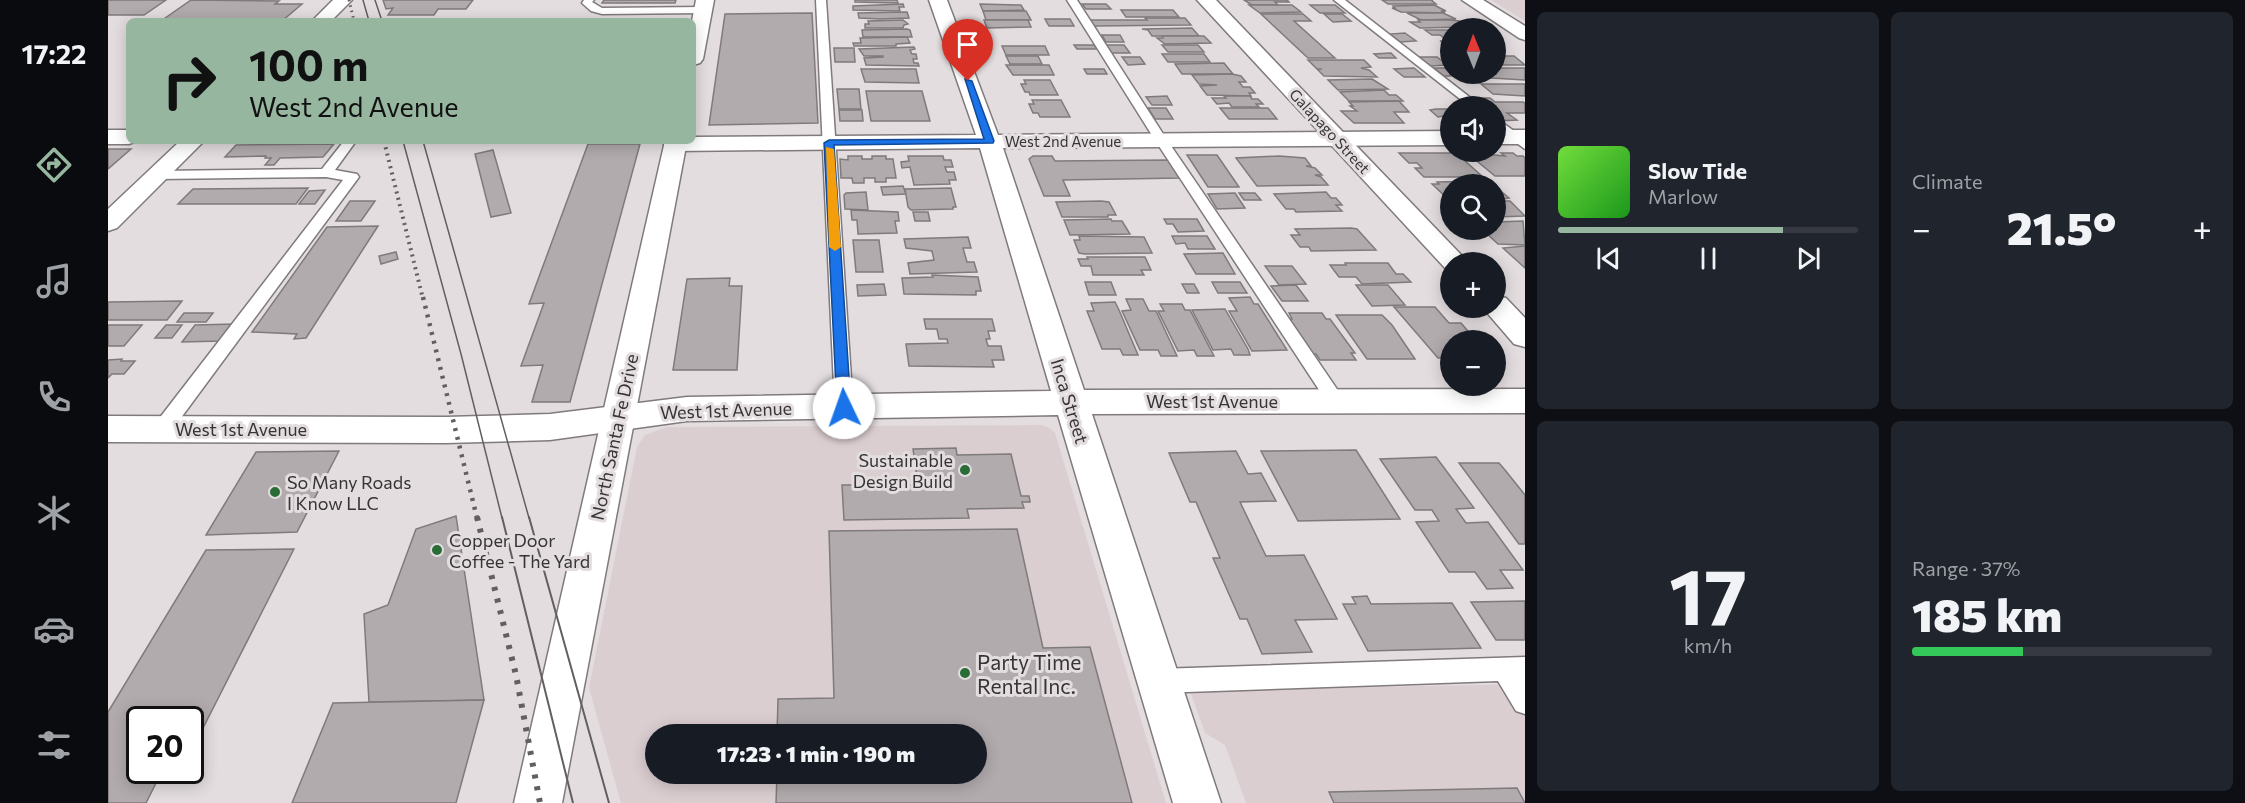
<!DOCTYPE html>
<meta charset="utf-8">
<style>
body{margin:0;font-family:Commissioner,sans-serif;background:#20242c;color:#f1f3f6;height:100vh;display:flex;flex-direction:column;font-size:22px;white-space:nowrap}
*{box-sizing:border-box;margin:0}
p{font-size:20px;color:#9ea1a6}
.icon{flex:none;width:33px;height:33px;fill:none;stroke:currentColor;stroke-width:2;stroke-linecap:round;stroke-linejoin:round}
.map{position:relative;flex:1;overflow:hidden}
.side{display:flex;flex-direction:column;gap:12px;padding:12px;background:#0d0f14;width:720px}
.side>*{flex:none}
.guide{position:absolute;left:18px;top:18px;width:570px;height:126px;border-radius:9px;box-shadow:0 3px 15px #0003;background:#97b6a0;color:#111;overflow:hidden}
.needle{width:39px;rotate:359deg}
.fabs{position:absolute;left:1332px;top:18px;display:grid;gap:12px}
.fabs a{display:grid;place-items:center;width:66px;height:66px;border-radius:50%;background:#171b24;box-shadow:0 3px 15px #0003;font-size:30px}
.speed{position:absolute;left:18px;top:706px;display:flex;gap:12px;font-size:30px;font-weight:700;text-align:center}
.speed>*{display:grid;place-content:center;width:78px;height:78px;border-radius:50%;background:#171b24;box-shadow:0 3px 15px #0003;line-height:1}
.speed .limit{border:3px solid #111;border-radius:9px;background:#fff;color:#111}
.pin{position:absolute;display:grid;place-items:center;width:51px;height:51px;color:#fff;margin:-62px -26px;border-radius:50% 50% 50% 0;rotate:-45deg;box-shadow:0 0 6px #0007}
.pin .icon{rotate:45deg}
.me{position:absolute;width:66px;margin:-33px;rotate:357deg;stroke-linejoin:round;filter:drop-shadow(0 0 4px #0008)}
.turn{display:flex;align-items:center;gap:21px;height:126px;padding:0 24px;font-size:27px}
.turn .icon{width:78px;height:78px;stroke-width:2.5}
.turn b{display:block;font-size:42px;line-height:51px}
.big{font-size:45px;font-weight:800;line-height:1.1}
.side .widget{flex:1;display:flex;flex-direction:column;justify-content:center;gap:9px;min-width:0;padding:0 21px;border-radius:9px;background:#20242c}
.side .dial{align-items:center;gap:0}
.dial b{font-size:78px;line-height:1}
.song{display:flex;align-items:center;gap:18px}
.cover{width:72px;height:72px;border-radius:9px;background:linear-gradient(135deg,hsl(100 70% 55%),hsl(120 70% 35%))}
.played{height:6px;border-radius:3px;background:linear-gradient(90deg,#97b6a0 75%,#363941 75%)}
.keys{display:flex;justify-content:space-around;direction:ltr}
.heat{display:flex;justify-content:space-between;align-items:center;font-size:33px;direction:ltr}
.charge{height:9px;border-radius:4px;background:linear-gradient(90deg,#34c759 37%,#363941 0)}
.side .tiles{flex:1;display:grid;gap:12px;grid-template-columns:repeat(2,1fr)}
.trip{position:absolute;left:537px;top:724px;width:342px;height:60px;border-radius:30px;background:#171b24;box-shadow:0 3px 15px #0003;font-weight:800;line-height:60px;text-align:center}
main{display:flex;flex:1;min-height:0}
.menu{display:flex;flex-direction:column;width:108px;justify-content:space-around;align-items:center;background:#090b0e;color:#9ea1a6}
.menu .icon{width:42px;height:42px}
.menu .on{color:#97b6a0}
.menu b{font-size:27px;color:#f1f3f6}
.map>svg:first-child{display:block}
</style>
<main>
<nav class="menu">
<b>17:22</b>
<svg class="icon on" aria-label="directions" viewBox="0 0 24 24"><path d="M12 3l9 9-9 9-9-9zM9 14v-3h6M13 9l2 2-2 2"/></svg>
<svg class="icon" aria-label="music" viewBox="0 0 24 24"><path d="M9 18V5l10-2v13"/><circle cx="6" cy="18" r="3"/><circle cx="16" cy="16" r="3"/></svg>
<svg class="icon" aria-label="phone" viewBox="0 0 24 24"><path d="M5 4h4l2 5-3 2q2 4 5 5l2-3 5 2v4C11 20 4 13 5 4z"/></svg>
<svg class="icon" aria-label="climate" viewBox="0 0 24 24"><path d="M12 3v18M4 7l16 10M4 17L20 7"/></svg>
<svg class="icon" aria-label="car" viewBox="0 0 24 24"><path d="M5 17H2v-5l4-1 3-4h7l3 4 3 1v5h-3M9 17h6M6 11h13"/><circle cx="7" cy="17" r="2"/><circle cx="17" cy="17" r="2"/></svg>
<svg class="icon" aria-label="filters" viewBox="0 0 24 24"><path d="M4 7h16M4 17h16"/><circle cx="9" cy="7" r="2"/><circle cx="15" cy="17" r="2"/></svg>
</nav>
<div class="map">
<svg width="1417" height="803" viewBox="0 0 1417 803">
<rect width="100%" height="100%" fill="#e3dddf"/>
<!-- built -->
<g fill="#dbced1" fill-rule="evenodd">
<polygon points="1383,0 1417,0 1417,21"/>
<path d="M934,425L942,428L947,433L1058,803H513L481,688L529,447L537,435L559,427ZM548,735H868V774H548Z"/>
<polygon points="1417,684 1417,803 1138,803 1117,745 1097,733 1082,691"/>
</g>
<!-- building -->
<g fill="#b1abad" stroke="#7f7a7b" stroke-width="1.5">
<polygon points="0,0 58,0 36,15 0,15"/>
<polygon points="83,0 171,1 167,4 194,4 174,21 53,21"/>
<polygon points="275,0 365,0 358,9 330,9 326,15 280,15 285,8 278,9"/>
<polygon points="496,0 568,0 567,3 494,3"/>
<polygon points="747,0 789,0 790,3 747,2"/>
<polygon points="1136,0 1179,0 1181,2 1167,2 1170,5 1144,5"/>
<polygon points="1274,0 1325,0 1323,0 1328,4 1280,4"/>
<polygon points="795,4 796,7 791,7 792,11 745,10 745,6"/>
<polygon points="872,4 913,5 916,10 875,11"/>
<polygon points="974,4 998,4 1003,9 978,9"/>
<polygon points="1141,5 1184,5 1193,12 1152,13"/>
<polygon points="1202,5 1227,5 1237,13 1212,13"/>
<polygon points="1326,5 1338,11 1333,11 1337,13 1293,12 1284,8 1287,8 1285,6"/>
<polygon points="1013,10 1065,10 1071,17 1018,17"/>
<polygon points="875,11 918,11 923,20 878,20"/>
<polygon points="799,12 801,18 772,19 751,18 750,13"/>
<polygon points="704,13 710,123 601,125 617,14"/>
<polygon points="1299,13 1335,13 1348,19 1313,20"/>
<polygon points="1153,14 1195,14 1203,21 1186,21 1227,58 1200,58"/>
<polygon points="1216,14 1234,14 1243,21 1225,22"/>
<polygon points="1037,18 1077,18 1083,25 986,26 982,20 1039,20"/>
<polygon points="937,19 962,19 966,26 941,26"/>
<polygon points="795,20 800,24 796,25 795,28 757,28 757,24 761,24 760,21"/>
<polygon points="876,20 920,20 923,27 879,28"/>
<polygon points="1310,20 1343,20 1351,21 1360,27 1312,28 1302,22 1312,22"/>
<polygon points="1084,28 1091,36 1044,36 1040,30 1034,29"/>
<polygon points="799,29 802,30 804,37 755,37 754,30"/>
<polygon points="1317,30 1342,30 1342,46 1332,41 1340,41 1332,35 1324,35"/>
<polygon points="1297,33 1308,41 1292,42 1282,34"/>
<polygon points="994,35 1012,35 1016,42 998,42"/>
<polygon points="1054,36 1096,36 1103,43 1057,44 1049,38 1055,38"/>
<polygon points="799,37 802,43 788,44 788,46 746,46 745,43 753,43 752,38"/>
<polygon points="966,45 986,45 989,49 969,49"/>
<polygon points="998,45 1016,45 1022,53 1004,53"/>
<polygon points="1054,45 1090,45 1096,52 1060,52"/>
<polygon points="894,46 937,46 941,55 898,55"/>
<polygon points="806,47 807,49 802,50 804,54 808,54 809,59 805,59 806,63 810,63 811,66 758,65 756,58 775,57 775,56 756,56 751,49"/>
<polygon points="726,48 746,48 747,62 727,62"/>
<polygon points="1283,53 1288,58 1271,58 1266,54"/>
<polygon points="1054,54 1096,54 1102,62 1060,62"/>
<polygon points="898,56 930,56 934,64 902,64"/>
<polygon points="1388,56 1406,56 1417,65 1388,65"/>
<polygon points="1014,57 1032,57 1037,64 1020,65"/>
<polygon points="1311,57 1329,57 1340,65 1322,66"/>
<polygon points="1200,60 1256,60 1263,67 1253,68 1261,70 1269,77 1216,76 1209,69 1214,69 1209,69"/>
<polygon points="1116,63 1125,74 1074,74 1067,64"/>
<polygon points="898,65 941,65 946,75 905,75"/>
<polygon points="1306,68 1317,77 1296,77 1286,69"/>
<polygon points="1326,68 1342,68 1342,74 1356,74 1359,76 1336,76"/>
<polygon points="1388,68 1417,68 1417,80 1383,78 1376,74 1388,74"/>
<polygon points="753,69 808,69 811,83 757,82"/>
<polygon points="976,69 996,69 999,74 979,74"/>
<polygon points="1124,74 1133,76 1138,82 1131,82 1135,87 1142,87 1147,93 1141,93 1143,96 1099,95 1092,86 1109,85 1091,84 1084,75"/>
<polygon points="1264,79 1280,89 1230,90 1220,80"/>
<polygon points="916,80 942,80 950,95 922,95 921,92 917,92 913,84 918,84"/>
<polygon points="1373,84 1417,84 1417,96 1385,94"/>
<polygon points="729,89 751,89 753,109 731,109"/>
<polygon points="1276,90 1281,95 1288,95 1295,101 1241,101 1232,92"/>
<polygon points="758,91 814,91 822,121 763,121"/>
<polygon points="1059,96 1064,105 1044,105 1038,97"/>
<polygon points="1116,96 1142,96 1144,99 1150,99 1155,104 1148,104 1151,107 1124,107 1121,103 1109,104 1104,98 1118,98"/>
<polygon points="1364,98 1382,98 1387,102 1415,102 1417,103 1417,113 1399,113 1409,120 1388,121 1388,106 1372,104"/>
<polygon points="924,100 953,100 962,117 932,117 930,113 925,113 921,104 926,104"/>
<polygon points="1291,101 1301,112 1286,112 1296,123 1246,123 1233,111 1249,111 1242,106 1245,106 1241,102"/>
<polygon points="1040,108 1058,108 1065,119 1047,119"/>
<polygon points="1112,108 1160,108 1169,119 1121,119"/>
<polygon points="1328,109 1342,109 1342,121 1336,116 1330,117 1322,110"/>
<polygon points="731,110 754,110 755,121 732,121"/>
<polygon points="226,144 215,157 172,158 166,165 157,165 163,158 157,158 158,156 117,157 128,145"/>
<polygon points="480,144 532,144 462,402 424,402 435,365 413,366 436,303 421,304"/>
<polygon points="0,149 23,149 0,169"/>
<polygon points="385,150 403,213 383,217 367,154"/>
<polygon points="1291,153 1348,153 1375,177 1316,177 1307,168 1314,168 1309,163 1301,163"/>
<polygon points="1366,153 1397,156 1393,153 1405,153 1409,156 1415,156 1417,158 1417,176 1387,176 1364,157 1370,157"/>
<polygon points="1079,155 1109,155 1131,187 1100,187"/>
<polygon points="740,156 754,156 754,159 764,159 764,156 778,156 778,159 785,159 788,178 778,178 778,182 767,182 767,178 756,178 756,183 745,183 744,178 733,178 732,159 740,160"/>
<polygon points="800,156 835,156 836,160 843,160 845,167 837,167 839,172 846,172 848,180 841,180 842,184 806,185 802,167 794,168 793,162 801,161"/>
<polygon points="925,156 944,156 947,161 1060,160 1072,178 955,180 962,196 936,196 921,159"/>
<polygon points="1171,156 1197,158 1203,166 1198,166 1207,168 1214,175 1207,175 1213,177 1220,185 1149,186 1128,158"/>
<polygon points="1329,182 1374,181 1385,184 1342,184 1342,199 1340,199 1324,184 1331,184"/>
<polygon points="795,186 798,194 775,195 773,187"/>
<polygon points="1388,187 1401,198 1388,200"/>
<polygon points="200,188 188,204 70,204 85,189"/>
<polygon points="843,188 848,207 845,207 845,209 803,210 800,207 797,189"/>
<polygon points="217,190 207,204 191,204 201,191"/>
<polygon points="758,192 760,210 737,209 736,195 738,193"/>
<polygon points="1218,192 1223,198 1228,198 1234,205 1228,205 1234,211 1188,212 1186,209 1178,209 1166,194"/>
<polygon points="1127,193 1137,208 1109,209 1100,194"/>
<polygon points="1131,193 1147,193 1153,200 1136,200"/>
<polygon points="242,201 267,201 253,221 228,221"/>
<polygon points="993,201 1001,202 1008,215 1000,215 1000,217 954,217 948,202"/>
<polygon points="1388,201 1402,201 1417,216 1388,217"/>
<polygon points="743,210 790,212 791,221 787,221 789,233 750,234 749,220 744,220"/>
<polygon points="805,212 820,212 822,221 807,221"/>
<polygon points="1003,219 1004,221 1014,221 1022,234 962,235 956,220"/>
<polygon points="1056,219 1089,219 1096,231 1070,232 1065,224 1059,224"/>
<polygon points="1415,221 1417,245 1390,244 1375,230 1388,230 1388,222"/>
<polygon points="270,226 198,338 186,339 189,334 144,332 219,227"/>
<polygon points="1243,228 1249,229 1268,250 1203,251 1201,247 1192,247 1183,235 1192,235 1187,229"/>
<polygon points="971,236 1036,237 1044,253 977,254 971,253 966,240 972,240"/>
<polygon points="1064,236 1099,236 1107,249 1080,249 1077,243 1068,244"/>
<polygon points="860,237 863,248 855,248 859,262 866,262 869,272 802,274 800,263 826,260 824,251 798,248 796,239"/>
<polygon points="745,240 771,240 775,272 748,272"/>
<polygon points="1417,246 1417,268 1395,248"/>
<polygon points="288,252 290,259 273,264 271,256"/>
<polygon points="1115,253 1127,274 1088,274 1076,254"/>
<polygon points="979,257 1037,257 1043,270 1033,270 1036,275 985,275 983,266 973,266 970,259 980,259"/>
<polygon points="1237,263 1280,263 1288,274 1295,274 1303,282 1254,284 1248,277 1231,277 1222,265 1238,265"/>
<polygon points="1157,266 1184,266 1198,284 1171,285"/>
<polygon points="824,275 870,277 873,291 868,291 868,295 796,294 794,278 825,277"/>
<polygon points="622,278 621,286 634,286 629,370 565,370 579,279"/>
<polygon points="977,282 1003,282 1008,295 981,295"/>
<polygon points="1104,282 1132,282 1139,293 1110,293"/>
<polygon points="776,284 778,295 750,296 749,285"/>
<polygon points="1074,284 1086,284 1091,293 1079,293"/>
<polygon points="1188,285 1200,301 1174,301 1163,286"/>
<polygon points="1248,285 1280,285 1297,305 1264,306"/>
<polygon points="1142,297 1146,304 1150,304 1179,350 1144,351 1121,311 1129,311 1121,298"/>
<polygon points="1018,299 1035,299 1041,311 1048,311 1069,356 1053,356 1050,350 1032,350 1014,311 1023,310"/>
<polygon points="74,301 59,320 0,320 0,302"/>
<polygon points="1007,302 1011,310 1030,355 1015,355 1012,349 994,349 979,311 986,311 983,303"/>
<polygon points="1052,304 1074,304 1077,310 1082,310 1106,356 1089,356 1086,350 1070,351 1050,311 1056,311"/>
<polygon points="1286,307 1327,307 1341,323 1353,323 1365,337 1353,337 1355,340 1342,340 1342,357 1330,358"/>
<polygon points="1117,309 1140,349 1142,355 1126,355 1123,349 1105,350 1084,310"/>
<polygon points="76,313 105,313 98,322 69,322"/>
<polygon points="1181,313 1214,313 1218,319 1222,319 1247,353 1243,353 1248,360 1212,360 1208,354 1204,354 1181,319 1184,319"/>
<polygon points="1228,315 1274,315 1284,325 1307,359 1259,359"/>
<polygon points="816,319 884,319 887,331 880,331 882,339 878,339 880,346 893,346 896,360 884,360 886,367 801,366 798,344 840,343 839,339 831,339 829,329 818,329"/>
<polygon points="126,324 113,341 74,342 87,325"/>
<polygon points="0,325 34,325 16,346 0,346"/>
<polygon points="58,325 74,325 64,338 47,338"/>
<polygon points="0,360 14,359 13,361 27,361 16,374 4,374 0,378"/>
<polygon points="848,448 849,455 903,454 913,496 921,496 922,502 914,502 916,508 859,509 861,518 736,520 734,485 810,485 805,449"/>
<polygon points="1248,450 1292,519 1190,521 1153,451"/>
<polygon points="231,451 189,532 98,535 148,452"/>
<polygon points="1128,451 1140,474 1153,473 1168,501 1132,502 1158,556 1196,555 1229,619 1187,620 1204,652 1154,654 1139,619 1132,619 1105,558 1112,558 1088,502 1082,502 1061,453"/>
<polygon points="1328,457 1366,508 1348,509 1358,523 1380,522 1415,570 1392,570 1405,588 1379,589 1367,572 1341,572 1308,522 1331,521 1324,510 1307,510 1272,459"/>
<polygon points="1351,463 1391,463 1397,470 1417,495 1417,544 1411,544"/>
<polygon points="348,516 376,700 261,702 256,614 280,605 308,529"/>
<polygon points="909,529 935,648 982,647 1024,803 668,803 669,774 868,774 868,735 669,735 670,699 726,698 721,531"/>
<polygon points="186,549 95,728 82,728 82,720 32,720 32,771 54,771 38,803 0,803 0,712 98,550"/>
<polygon points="1259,596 1263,604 1344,603 1373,648 1260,651 1235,604 1248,604 1244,597"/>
<polygon points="1417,601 1417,640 1388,640 1363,602"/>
<polygon points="376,700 348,803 184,803 225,703"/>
<polygon points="1409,788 1417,803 1226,803 1221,792"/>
</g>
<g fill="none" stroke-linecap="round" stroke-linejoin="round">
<defs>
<g id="lane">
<polygon points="476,0 486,0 484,2 494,8 595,7 600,10 595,13 494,14 483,11 474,3"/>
<polygon points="708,0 718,0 745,408 742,413 736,415 730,413 727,408"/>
<polygon points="959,0 969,0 1059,140 1233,395 1236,400 1233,405 1227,407 1221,405 1047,140"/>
<polygon points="1226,0 1237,0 1373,106 1361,106"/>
<polygon points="1388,118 1417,139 1417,149 1388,128"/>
<polygon points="236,141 248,141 227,170 249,174 251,177 61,434 54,436 47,434 45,429 47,424 235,180 218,177 50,179 43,175 50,171 214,169"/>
<polygon points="1417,657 1417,714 1408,711 1390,681 1050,693 1041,689 1038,681 1041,673 1050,669"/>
</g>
<g id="street">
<polygon points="821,0 839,0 890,135 1342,131 1342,145 895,148 976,390 1417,389 1417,413 984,414 1113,803 1065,803 950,415 579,421 442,440 338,443 0,442 0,416 338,417 442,414 579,397 943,391 872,148 567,151 559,149 556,144 558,141 585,141 585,137 868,135"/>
<polygon points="1354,0 1375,0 1417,26 1417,40 1411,38"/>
<polygon points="0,130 21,130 21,141 29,141 21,144 0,144"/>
<rect x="1388" y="130" width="29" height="14"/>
</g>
<g id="secondary">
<polygon points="225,0 244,0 223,21 204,21"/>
<polygon points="588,0 606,0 595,59 592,63 585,65 584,21"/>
<polygon points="1089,0 1108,0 1360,262 1342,262 1342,269 1337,268"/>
<polygon points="72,141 96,141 9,228 0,231 0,209"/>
<polygon points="557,141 579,141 454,803 406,803"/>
<polygon points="1388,296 1398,298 1417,318 1417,347 1406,344 1375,308 1388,308"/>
</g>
</defs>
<!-- lane casing -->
<use href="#lane" stroke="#807a7c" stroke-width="3"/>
<!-- street casing -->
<use href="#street" stroke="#807a7c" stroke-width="3"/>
<!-- secondary casing -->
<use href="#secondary" stroke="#807a7c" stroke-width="3"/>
<!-- lane -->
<use href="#lane" fill="#fff" fill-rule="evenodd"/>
<!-- street -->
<use href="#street" fill="#fff" fill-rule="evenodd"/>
<!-- secondary -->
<use href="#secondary" fill="#fff" fill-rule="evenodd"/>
<!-- tram-far1 -->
<g stroke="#625f5f" stroke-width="1.5">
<polyline points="255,0 261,21"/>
<polyline points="267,0 274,21"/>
<polyline points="295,141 353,354 394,518"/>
<polyline points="315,141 421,518"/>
</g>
<!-- tram -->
<g stroke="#625f5f" stroke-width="2">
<polyline points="394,517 465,803"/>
<polyline points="421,517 501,803"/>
</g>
<!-- rail-far3 -->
<polyline stroke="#625f5f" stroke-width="3" stroke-dasharray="1.5 4" stroke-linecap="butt" points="241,0 246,21"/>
<!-- rail-far2 -->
<polyline stroke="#625f5f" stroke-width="4" stroke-dasharray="2 4.5" stroke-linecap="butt" points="276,141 315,299"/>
<!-- rail-far1 -->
<polyline stroke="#625f5f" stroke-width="4.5" stroke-dasharray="3 6" stroke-linecap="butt" points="315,297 369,518"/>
<!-- rail -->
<polyline stroke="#625f5f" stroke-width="6" stroke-dasharray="4 8" stroke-linecap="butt" points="369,517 408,675 432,803"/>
</g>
<!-- route -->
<polygon fill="#1a73e8" stroke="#114b97" stroke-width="1.5" points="857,79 864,81 886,141 885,143 726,145 743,408 741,411 731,411 729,408 716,143 721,140 876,139"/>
<!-- slow -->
<polygon fill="#f59e0b" points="718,147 726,149 733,247 727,251 721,247"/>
<!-- markers -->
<g fill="#296c36" stroke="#e3dddf" stroke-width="2">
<circle cx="857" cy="470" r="6"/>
<circle cx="167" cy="492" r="6"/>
<circle cx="329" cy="550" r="6"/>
<circle cx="857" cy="673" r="6"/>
</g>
<g text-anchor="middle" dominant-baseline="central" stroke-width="6" stroke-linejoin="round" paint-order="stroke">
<!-- far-street labels -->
<g font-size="15" fill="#363434" stroke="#e3dddf">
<text transform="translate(1222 131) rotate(47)">Galapago Street</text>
<text x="955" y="141">West 2nd Avenue</text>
</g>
<!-- street labels -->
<g font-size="18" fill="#363434" stroke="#e3dddf">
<text transform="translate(962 401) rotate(73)">Inca Street</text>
<text x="1104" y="401">West 1st Avenue</text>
<text transform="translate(618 410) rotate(-2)">West 1st Avenue</text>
<text x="133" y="429">West 1st Avenue</text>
<text transform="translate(506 437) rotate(-78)">North Santa Fe Drive</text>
</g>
<!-- poi labels -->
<g font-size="18" fill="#363434" stroke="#e3dddf" text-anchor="start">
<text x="845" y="460" text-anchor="end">Sustainable<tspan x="845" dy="21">Design Build</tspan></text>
<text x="179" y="482">So Many Roads<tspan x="179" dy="21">I Know LLC</tspan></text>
<text x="341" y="540">Copper Door<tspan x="341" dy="21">Coffee - The Yard</tspan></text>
</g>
<!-- near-poi labels -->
<g font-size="21" fill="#363434" stroke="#e3dddf" text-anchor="start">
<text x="869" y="661">Party Time<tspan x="869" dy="24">Rental Inc.</tspan></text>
</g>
</g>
</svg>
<div class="fabs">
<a><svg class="needle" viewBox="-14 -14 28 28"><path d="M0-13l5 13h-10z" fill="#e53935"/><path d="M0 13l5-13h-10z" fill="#9ea1a6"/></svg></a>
<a><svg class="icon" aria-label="sound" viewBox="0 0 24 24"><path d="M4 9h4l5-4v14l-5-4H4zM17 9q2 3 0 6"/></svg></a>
<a><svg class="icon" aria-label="search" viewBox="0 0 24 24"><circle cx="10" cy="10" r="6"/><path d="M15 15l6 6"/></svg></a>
<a>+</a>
<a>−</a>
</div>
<div class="speed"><div class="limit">20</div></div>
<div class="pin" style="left:860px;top:81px;background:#d93025"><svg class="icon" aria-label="arrive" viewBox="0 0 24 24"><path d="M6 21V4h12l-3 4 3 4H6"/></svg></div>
<svg class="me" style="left:736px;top:408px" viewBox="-20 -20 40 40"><circle r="19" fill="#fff"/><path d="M0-13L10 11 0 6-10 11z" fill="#1a73e8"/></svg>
<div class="trip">17:23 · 1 min · 190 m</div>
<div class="guide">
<div class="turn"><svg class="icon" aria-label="right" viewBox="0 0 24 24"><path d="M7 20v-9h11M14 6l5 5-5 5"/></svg><div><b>100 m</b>West 2nd Avenue</div></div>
</div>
</div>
<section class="side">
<div class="tiles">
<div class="widget">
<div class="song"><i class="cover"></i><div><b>Slow Tide</b><p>Marlow</p></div></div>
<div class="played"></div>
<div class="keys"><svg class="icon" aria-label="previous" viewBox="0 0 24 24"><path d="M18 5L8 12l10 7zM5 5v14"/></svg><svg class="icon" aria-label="pause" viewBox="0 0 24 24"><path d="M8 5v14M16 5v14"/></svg><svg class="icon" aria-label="next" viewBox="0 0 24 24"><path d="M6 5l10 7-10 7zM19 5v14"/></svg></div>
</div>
<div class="widget"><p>Climate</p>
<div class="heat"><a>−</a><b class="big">21.5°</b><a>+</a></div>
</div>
<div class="widget dial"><b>17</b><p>km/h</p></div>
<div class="widget"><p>Range · 37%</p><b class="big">185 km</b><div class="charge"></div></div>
</div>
</section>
</main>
